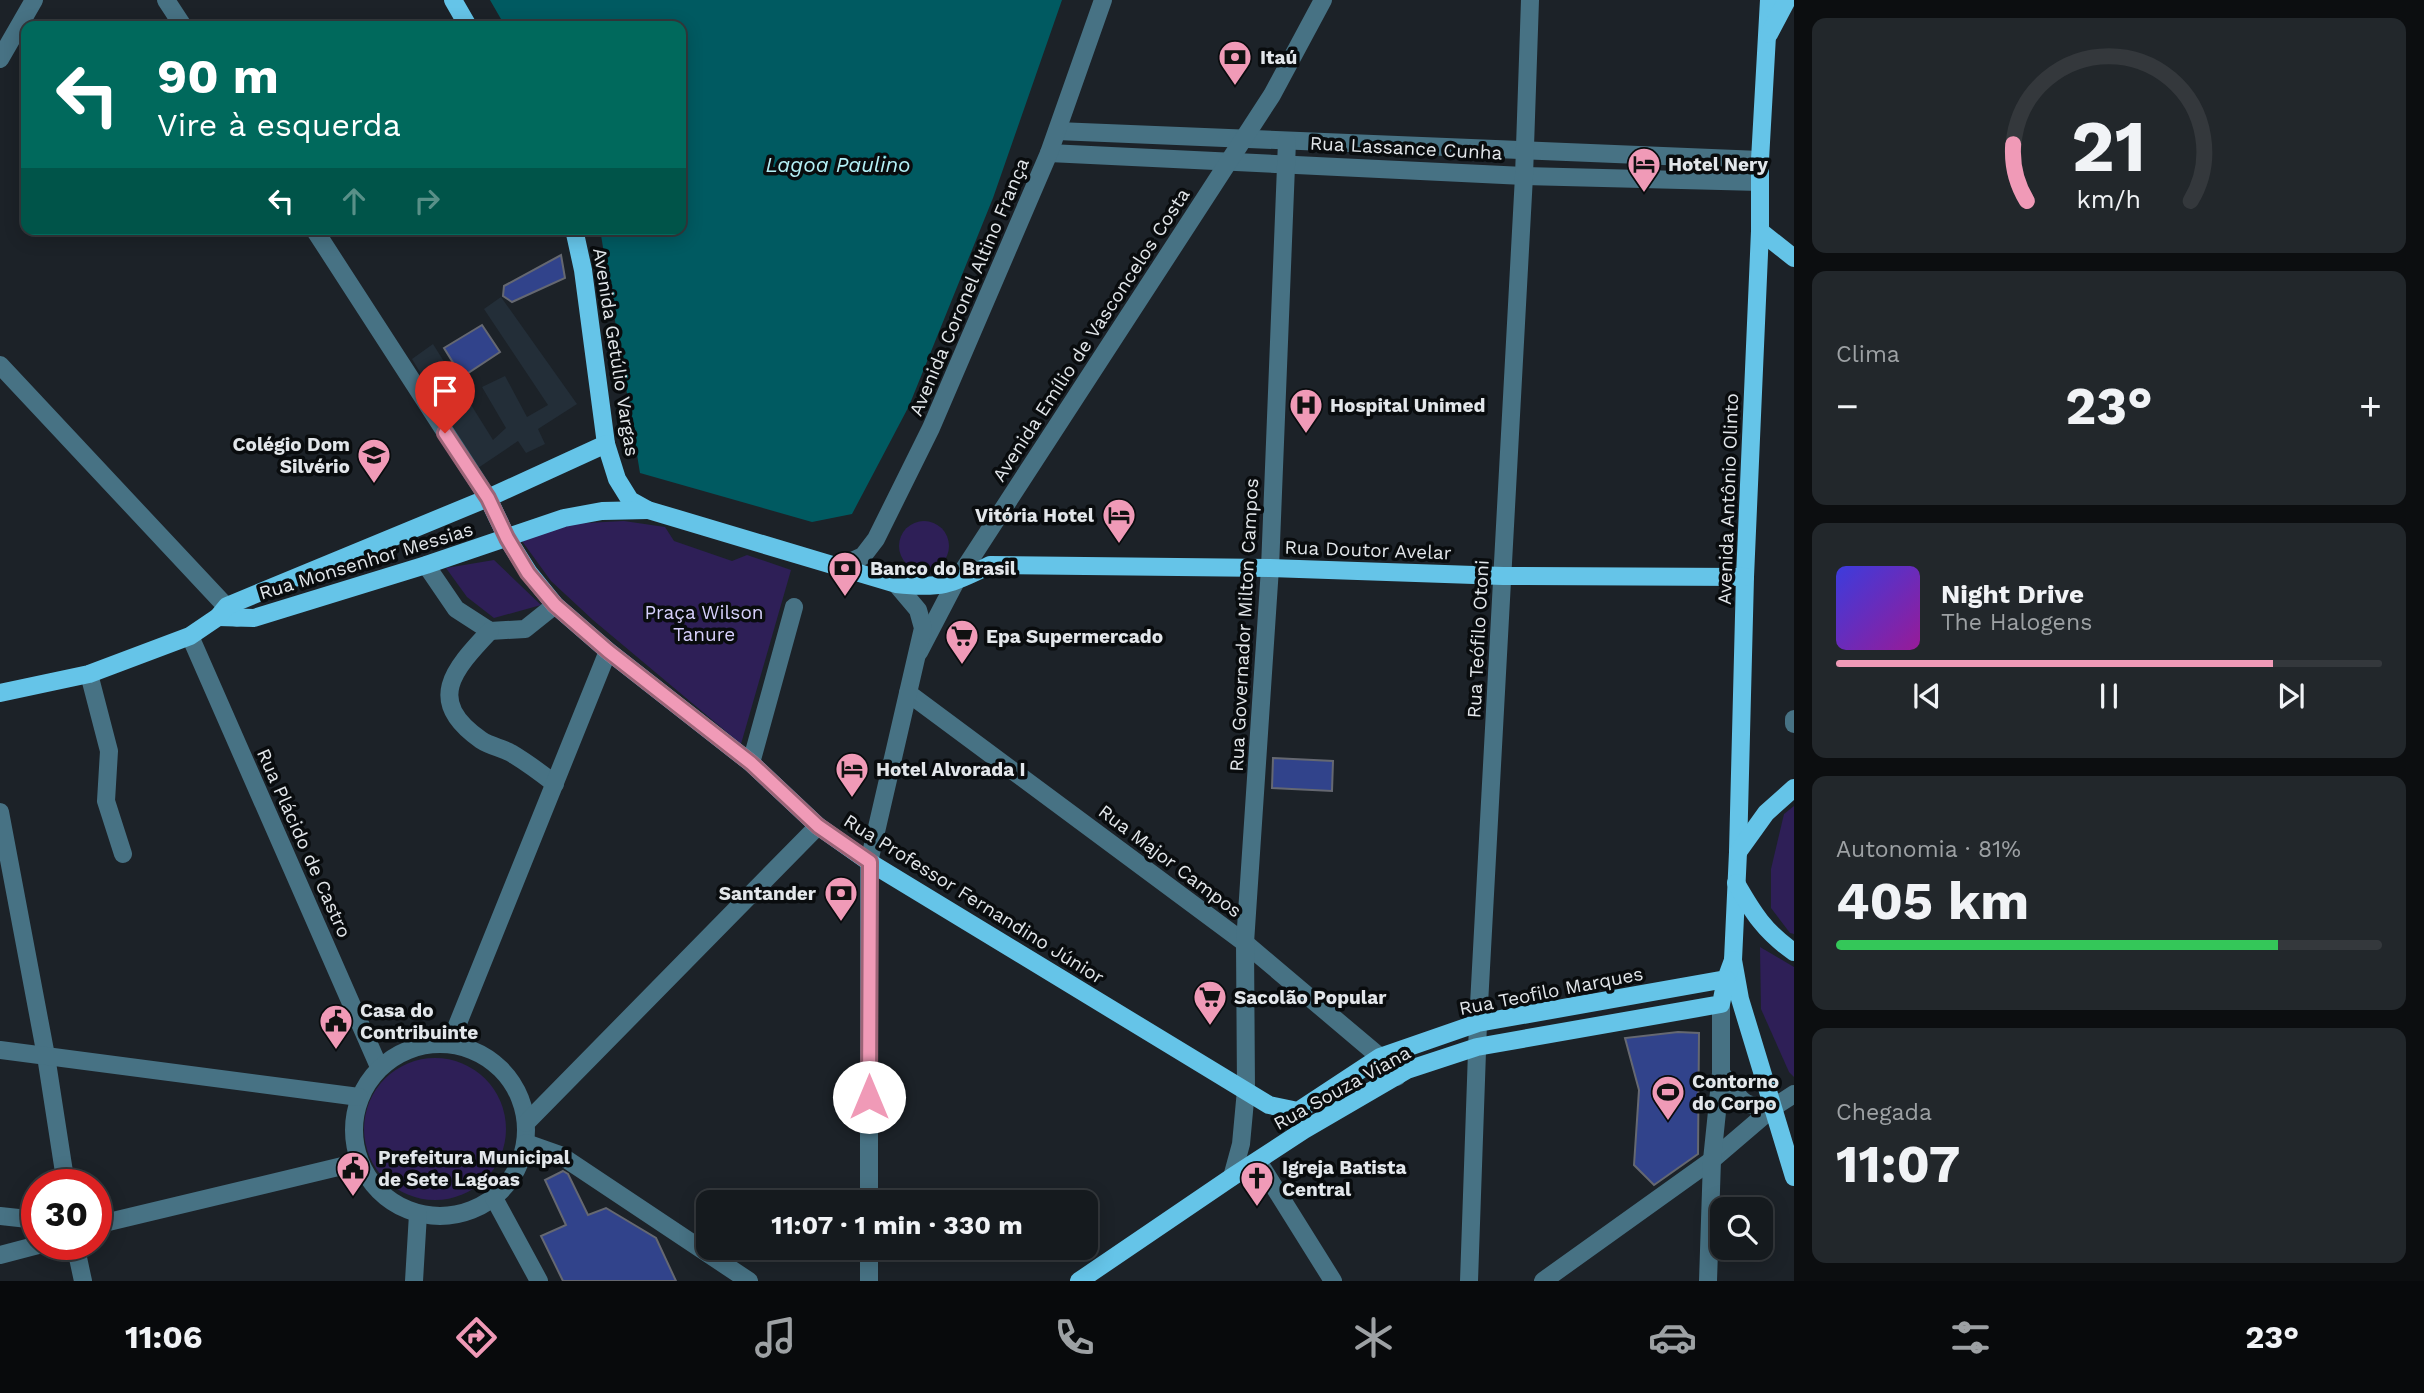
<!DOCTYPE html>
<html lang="pt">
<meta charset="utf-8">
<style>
body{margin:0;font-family:"Work Sans",sans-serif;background:#22272b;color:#f1f3f6;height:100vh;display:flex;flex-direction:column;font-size:26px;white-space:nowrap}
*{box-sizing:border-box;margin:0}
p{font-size:23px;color:#9da1a4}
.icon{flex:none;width:38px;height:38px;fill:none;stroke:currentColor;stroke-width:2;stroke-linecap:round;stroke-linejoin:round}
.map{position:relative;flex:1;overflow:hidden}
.drawer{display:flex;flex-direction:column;gap:18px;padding:18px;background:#0c0e10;width:630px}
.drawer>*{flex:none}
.banner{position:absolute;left:21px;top:21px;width:665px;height:214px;border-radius:14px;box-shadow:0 4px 18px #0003,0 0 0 2px #34383c;background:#00695c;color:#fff;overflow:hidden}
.controls{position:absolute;left:1710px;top:1197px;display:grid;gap:14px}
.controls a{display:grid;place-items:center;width:63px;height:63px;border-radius:14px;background:#151a1e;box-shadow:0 4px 18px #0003,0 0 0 2px #34383c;font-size:35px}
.speed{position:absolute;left:21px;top:1169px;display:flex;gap:14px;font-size:35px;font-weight:700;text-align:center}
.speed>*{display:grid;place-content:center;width:91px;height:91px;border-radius:50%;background:#151a1e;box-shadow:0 4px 18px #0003,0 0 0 2px #34383c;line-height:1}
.speed .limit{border:10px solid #d22;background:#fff;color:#111}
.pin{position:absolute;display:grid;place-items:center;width:60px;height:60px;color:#fff;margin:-72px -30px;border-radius:50% 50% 50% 0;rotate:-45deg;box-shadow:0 0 7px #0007}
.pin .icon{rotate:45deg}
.me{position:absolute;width:77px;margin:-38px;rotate:0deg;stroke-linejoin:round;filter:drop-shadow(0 0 5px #0008)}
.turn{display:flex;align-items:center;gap:24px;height:147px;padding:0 21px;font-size:32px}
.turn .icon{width:91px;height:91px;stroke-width:2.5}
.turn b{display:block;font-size:49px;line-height:60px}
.lanes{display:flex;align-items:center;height:66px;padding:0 21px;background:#0003;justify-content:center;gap:35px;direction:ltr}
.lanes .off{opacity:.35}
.big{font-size:52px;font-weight:700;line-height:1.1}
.drawer .widget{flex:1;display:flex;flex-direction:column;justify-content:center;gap:10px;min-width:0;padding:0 24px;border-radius:14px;background:#22272b}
.drawer .dial{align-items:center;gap:0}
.dial svg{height:182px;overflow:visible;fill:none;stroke:#34383c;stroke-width:7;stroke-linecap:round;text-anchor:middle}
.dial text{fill:#f1f3f6;stroke:none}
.song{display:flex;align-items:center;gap:21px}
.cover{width:84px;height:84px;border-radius:10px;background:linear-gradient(135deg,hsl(240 70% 55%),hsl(300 70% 35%))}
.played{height:7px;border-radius:4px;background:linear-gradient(90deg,#f09ab7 80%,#34383c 80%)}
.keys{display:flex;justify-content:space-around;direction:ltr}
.heat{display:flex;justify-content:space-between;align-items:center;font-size:38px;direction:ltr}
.charge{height:10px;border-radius:5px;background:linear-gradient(90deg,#34c759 81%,#34383c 0)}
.trip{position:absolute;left:696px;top:1190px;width:402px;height:70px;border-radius:14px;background:#151a1e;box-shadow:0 4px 18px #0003,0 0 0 2px #34383c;font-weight:700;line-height:70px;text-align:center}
.tab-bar{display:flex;height:112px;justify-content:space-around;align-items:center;background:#080a0c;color:#9da1a4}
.tab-bar .icon{width:49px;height:49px}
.tab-bar .active{color:#f09ab7}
.tab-bar b{font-size:32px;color:#f1f3f6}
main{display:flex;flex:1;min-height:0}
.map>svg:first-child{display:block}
</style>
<main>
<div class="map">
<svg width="1794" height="1281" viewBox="0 0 1794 1281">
<rect width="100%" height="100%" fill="#1c2228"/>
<!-- built -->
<polygon fill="#232e38" points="501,297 577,404 538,429 545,444 526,453 518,441 478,468 412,359 433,344 493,440 506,428 482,387 505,376 527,417 548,405 484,309"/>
<!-- green -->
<g fill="#2e1f57">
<circle cx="924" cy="546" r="25"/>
<polygon points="624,521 665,527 674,541 732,561 747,555 791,570 741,744 593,620 551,581 522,541 567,524"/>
<polygon points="494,560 541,605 494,618 467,597 446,568"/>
<polygon points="1794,806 1794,934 1790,933 1771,908 1771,869 1784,814"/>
<polygon points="1760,947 1794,967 1794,1077 1789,1072 1761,1009"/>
<circle cx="435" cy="1129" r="71"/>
</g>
<!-- water -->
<polygon fill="#005a61" points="490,0 1062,0 993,198 909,406 852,514 812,522 640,473 600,229 681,229 681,26 505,26"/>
<!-- building -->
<g fill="#31438b" stroke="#656871" stroke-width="2">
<polygon points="561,255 565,278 512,302 503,296 504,286"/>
<polygon points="482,325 500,352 462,377 444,348"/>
<polygon points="1273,758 1333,761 1332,791 1272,788"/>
<polygon points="1678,1032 1699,1033 1698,1154 1654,1185 1634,1165 1639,1090 1625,1038"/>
<polygon points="563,1171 568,1174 588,1215 606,1208 656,1238 676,1281 563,1281 541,1236 566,1225 545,1180"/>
</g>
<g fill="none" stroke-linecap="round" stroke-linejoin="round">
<!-- minor -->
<g stroke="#477284" stroke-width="18">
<polyline points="166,0 183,26"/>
<polyline points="0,59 34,0"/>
<polyline points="1057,131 1760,160"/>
<polyline points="1049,153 1524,176 1760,182"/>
<polyline points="314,229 488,498"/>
<polyline points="0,365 237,618"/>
<polyline points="426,565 456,609 490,631 525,629 555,605"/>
<polyline points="839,567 863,556 876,539 931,428 1049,153 1103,0"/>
<path d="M490,631C453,670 425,701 481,740C490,746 502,748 511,753C526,762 541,773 555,784"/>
<polyline points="190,636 379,1067"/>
<polyline points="919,652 955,583 1272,95 1323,0"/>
<polyline points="89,674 109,751 106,801 123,854"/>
<polyline points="908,693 1245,943 1380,1057 1397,1077"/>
<polyline points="1794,719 1794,724"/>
<polyline points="751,763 794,607"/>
<polyline points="0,812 46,1056 66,1185"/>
<polyline points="450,1043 608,651"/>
<circle cx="440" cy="1130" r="86"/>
<polyline points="0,1050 359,1097"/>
<path d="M1721,1073C1741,1099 1739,1108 1774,1107"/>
<polyline points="526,1123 818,826"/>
<polyline points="526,1143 560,1155 749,1281"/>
<polyline points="1258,1161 1333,1281"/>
<polyline points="1232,1177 1241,1144 1246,1090 1245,943 1270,568 1287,141"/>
<polyline points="494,1198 539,1281"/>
<polyline points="869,1202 869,862 923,628 918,610 896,584"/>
<polyline points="0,1216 37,1220"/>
<polyline points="96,1225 359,1162"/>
<polyline points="75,1244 83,1281"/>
<polyline points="0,1255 42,1244"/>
<polyline points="414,1281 418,1214"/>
<polyline points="869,1281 869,1248"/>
<polyline points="1469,1281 1478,1023 1524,176 1530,0"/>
<polyline points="1543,1281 1712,1160 1774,1107 1794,1094"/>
<polyline points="1708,1281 1712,1160 1721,1073 1721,1004"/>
</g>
<!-- major -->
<g stroke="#65c4e8" stroke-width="18">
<polyline points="453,0 468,26"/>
<polyline points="1769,0 1760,160 1760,231 1745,577 1738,852 1733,960 1740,999 1794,1177"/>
<polyline points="1769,34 1787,0"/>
<path d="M574,229L583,270L606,444L617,479L630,500L648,510L896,584C940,589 951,585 990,565L1270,568L1503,576L1745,577"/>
<polyline points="1760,231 1794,258"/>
<polyline points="488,498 507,538 529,573 555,605 608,651 751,763 818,826 869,862 1269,1105 1298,1111 1380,1057 1478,1023 1726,979 1733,960"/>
<polyline points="218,617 254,618 426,565 564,518 602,511 648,510"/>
<polyline points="0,693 89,674 190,636 218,617 227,606 488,498 606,444"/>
<polyline points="1738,852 1766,813 1794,788"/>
<path d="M1736,883C1753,913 1765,932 1794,952"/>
<polyline points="1079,1281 1232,1177 1304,1130 1407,1070 1477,1047 1721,1004 1726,979"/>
</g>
</g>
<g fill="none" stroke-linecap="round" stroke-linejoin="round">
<defs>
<polyline id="route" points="445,433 488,498 507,538 528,573 555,605 608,651 751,763 818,826 870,862 869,1097"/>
</defs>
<!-- route casing -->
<use href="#route" stroke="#9c6477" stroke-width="18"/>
<!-- route -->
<use href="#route" stroke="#f09ab7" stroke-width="12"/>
</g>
<!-- icons -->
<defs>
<symbol id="bank-pin" viewBox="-11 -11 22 30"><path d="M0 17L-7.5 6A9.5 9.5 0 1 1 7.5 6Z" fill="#f09ab7" stroke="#090c0e"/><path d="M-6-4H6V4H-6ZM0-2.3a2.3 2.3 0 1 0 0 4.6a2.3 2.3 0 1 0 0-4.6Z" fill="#111"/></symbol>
<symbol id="hotel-pin" viewBox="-11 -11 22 30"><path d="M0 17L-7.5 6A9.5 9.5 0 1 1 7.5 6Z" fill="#f09ab7" stroke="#090c0e"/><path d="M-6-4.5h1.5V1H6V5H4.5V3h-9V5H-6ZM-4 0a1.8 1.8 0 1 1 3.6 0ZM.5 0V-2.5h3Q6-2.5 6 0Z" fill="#111"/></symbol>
<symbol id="hospital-pin" viewBox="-11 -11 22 30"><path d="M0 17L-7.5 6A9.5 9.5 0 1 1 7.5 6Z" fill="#f09ab7" stroke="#090c0e"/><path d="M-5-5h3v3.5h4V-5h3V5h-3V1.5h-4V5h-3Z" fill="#111"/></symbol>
<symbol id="school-pin" viewBox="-11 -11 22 30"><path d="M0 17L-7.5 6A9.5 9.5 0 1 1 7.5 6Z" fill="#f09ab7" stroke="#090c0e"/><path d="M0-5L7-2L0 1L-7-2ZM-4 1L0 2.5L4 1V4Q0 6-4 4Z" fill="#111"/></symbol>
<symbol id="supermarket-pin" viewBox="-11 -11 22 30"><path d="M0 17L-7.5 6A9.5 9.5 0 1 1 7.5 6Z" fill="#f09ab7" stroke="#090c0e"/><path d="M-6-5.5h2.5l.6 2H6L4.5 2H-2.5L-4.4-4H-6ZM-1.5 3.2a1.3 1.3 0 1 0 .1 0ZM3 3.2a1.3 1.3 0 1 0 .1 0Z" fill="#111"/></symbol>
<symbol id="civic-pin" viewBox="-11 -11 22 30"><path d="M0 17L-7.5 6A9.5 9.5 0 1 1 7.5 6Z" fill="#f09ab7" stroke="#090c0e"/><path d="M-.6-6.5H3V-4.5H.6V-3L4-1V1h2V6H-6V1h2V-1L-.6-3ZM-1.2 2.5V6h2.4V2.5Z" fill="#111"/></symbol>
<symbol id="stadium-pin" viewBox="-11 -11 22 30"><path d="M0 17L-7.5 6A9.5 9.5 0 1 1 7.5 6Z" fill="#f09ab7" stroke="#090c0e"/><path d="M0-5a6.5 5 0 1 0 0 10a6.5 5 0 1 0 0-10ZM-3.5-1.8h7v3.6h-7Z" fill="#111"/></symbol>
<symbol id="church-pin" viewBox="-11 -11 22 30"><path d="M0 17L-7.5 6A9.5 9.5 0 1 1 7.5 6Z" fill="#f09ab7" stroke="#090c0e"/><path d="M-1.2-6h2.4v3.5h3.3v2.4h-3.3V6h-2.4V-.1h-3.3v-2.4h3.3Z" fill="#111"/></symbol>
</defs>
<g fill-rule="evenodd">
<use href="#bank-pin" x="1216" y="38" width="38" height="52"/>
<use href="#hotel-pin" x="1625" y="145" width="38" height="52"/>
<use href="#hospital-pin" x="1287" y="386" width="38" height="52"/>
<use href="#school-pin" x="355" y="436" width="38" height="52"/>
<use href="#hotel-pin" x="1100" y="496" width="38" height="52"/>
<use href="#bank-pin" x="826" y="549" width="38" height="52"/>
<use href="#supermarket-pin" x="943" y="617" width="38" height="52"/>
<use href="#hotel-pin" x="833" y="750" width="38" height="52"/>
<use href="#bank-pin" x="822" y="874" width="38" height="52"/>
<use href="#supermarket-pin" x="1191" y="978" width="38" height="52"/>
<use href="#civic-pin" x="317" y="1002" width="38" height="52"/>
<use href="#stadium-pin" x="1649" y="1073" width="38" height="52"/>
<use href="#civic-pin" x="334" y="1149" width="38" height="52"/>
<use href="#church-pin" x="1238" y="1159" width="38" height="52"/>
</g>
<g text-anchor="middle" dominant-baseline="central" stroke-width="7" stroke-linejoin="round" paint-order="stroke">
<!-- poi labels -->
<g font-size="19" font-weight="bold" fill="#e2e6ea" stroke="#090c0e" text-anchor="start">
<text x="1260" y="57">Itaú</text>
<text x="1668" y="164">Hotel Nery</text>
<text x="1330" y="405">Hospital Unimed</text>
<text x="350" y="444" text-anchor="end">Colégio Dom<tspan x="350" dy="22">Silvério</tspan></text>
<text x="1094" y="515" text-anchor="end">Vitória Hotel</text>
<text x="870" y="568">Banco do Brasil</text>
<text x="986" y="636">Epa Supermercado</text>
<text x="876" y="769">Hotel Alvorada I</text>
<text x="816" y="893" text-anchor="end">Santander</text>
<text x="1234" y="997">Sacolão Popular</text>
<text x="360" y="1010">Casa do<tspan x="360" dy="22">Contribuinte</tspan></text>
<text x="1692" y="1081">Contorno<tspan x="1692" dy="22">do Corpo</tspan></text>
<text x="378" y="1157">Prefeitura Municipal<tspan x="378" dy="22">de Sete Lagoas</tspan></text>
<text x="1282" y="1167">Igreja Batista<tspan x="1282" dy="22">Central</tspan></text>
</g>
<!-- street labels -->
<g font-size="19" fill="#e2e6ea" stroke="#090c0e">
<text transform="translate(1406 148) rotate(3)">Rua Lassance Cunha</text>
<text transform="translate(969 287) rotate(-67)">Avenida Coronel Altino França</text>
<text transform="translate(1091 335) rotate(-57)">Avenida Emílio de Vasconcelos Costa</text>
<text transform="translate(616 352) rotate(81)">Avenida Getúlio Vargas</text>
<text transform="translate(1728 499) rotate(-88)">Avenida Antônio Olinto</text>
<text transform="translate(1368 550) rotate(2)">Rua Doutor Avelar</text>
<text transform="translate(366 561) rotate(-17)">Rua Monsenhor Messias</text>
<text transform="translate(1244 625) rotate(-87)">Rua Governador Milton Campos</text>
<text transform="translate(1478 639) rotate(-87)">Rua Teófilo Otoni</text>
<text transform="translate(304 843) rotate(66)">Rua Plácido de Castro</text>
<text transform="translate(1170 861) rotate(37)">Rua Major Campos</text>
<text transform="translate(974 899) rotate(32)">Rua Professor Fernandino Júnior</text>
<text transform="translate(1551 991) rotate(-11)">Rua Teofilo Marques</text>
<text transform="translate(1342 1088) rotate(-29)">Rua Souza Viana</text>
</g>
<!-- park labels -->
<g font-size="19" fill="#d7d0fc" stroke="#090c0e">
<text x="704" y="612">Praça Wilson<tspan x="704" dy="22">Tanure</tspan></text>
</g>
<!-- water labels -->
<g font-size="21" font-style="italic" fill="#b5f1f7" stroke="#090c0e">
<text x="838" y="164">Lagoa Paulino</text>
</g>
</g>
</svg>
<div class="controls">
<a><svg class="icon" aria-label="search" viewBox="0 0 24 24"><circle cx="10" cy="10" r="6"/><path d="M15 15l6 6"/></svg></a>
</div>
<div class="speed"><div class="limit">30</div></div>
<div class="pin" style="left:445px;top:433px;background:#d93025"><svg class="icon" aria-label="arrive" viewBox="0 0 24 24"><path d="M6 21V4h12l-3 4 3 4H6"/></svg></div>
<svg class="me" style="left:869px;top:1097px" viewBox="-20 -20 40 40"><circle r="19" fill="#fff"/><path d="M0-13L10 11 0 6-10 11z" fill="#f09ab7"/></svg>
<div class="trip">11:07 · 1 min · 330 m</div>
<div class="banner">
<div class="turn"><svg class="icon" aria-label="left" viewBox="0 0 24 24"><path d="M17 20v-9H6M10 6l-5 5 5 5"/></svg><div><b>90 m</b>Vire à esquerda</div></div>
<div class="lanes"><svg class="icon" aria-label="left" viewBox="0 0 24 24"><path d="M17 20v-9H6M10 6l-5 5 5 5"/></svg><svg class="icon off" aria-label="ahead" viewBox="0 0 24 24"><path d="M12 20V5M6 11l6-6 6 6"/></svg><svg class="icon off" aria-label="right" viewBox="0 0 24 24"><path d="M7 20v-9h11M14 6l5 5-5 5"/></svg></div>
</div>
</div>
<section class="drawer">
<div class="widget dial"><svg viewBox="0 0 100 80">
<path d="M14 69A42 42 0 1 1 86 69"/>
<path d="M14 69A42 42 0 0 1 8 44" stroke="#f09ab7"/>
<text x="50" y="56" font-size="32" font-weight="700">21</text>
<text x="50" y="72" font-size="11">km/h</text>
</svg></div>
<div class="widget"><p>Clima</p>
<div class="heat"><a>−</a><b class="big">23°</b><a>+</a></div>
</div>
<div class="widget">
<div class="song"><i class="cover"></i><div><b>Night Drive</b><p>The Halogens</p></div></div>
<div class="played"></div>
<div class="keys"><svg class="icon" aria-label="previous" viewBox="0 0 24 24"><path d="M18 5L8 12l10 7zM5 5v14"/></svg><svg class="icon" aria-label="pause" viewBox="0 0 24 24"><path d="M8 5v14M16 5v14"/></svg><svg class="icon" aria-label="next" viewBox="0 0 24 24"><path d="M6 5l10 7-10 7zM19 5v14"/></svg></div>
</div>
<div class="widget"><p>Autonomia · 81%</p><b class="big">405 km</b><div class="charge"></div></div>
<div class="widget"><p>Chegada</p><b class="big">11:07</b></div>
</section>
</main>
<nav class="tab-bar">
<b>11:06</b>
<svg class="icon active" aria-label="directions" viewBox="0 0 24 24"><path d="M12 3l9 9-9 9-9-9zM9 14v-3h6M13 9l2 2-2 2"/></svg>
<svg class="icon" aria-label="music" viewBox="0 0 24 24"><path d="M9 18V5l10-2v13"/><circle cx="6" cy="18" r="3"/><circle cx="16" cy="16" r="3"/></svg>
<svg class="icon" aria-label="phone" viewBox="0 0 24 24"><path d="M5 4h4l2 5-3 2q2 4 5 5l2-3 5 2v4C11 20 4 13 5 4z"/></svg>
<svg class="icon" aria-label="climate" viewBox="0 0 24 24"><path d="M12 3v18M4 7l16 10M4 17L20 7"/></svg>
<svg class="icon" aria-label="car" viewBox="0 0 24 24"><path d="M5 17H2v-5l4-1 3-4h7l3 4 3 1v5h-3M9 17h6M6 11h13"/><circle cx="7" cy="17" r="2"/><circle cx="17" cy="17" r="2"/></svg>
<svg class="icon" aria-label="filters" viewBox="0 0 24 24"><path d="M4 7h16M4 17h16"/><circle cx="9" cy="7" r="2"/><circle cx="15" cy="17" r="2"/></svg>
<b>23°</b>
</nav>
